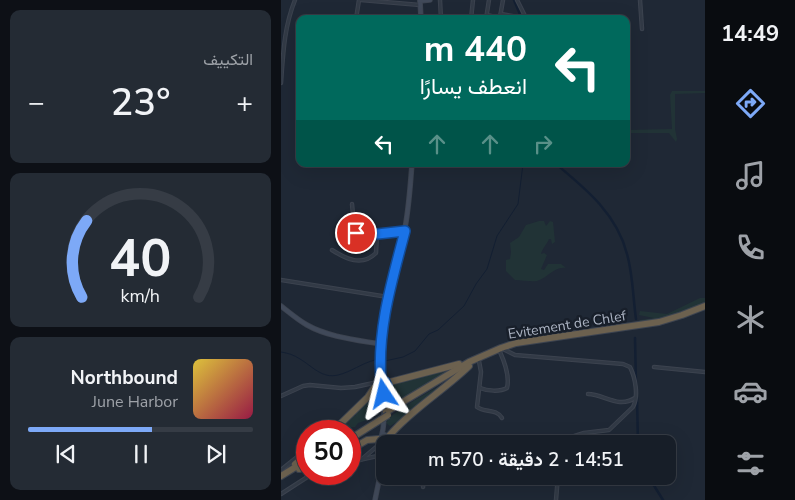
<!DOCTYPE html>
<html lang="ar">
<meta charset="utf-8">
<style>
body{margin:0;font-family:"Nunito Sans",Vazirmatn,sans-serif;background:#242b34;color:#f1f3f6;direction:rtl;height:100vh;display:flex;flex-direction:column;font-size:19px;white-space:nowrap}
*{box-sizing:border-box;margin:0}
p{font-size:16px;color:#9ea2a8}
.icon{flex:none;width:28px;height:28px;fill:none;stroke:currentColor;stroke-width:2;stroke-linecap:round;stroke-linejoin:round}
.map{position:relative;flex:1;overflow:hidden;direction:ltr}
.panel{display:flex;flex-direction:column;gap:10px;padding:10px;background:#0d1016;width:281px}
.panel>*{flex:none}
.hud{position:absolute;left:15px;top:15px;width:334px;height:152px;border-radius:10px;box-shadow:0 5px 20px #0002,0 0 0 1px #363c45;direction:rtl;background:#00695c;color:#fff;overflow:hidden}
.speed{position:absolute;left:15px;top:420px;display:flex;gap:10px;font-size:25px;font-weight:700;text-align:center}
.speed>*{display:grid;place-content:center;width:65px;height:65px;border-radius:50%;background:#171e28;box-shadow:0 5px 20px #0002,0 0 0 1px #363c45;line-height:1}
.speed .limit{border:8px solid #d22;background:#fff;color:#111}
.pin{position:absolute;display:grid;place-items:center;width:42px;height:42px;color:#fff;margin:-21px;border:2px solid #fff;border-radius:50%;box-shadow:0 1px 5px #0007}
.me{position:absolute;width:55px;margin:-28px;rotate:350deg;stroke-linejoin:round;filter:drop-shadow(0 0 4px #0008)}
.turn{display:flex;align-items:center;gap:18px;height:105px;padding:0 20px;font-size:22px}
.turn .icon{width:65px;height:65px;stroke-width:2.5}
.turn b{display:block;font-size:35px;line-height:42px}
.lanes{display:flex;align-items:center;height:48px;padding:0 20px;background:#0003;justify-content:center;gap:25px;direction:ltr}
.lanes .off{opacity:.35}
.big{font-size:38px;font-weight:600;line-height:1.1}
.panel .tile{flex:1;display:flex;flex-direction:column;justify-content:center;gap:8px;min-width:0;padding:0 18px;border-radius:10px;background:#242b34}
.panel .dial{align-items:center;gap:0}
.dial svg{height:130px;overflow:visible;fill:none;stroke:#363c45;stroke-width:7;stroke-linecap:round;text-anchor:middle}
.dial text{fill:#f1f3f6;stroke:none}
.song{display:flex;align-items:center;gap:15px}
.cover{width:60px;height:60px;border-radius:8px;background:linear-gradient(135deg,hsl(50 70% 55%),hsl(340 70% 35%))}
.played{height:5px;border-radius:2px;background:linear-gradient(90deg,#7da9f7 55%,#363c45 55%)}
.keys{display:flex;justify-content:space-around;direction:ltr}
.heat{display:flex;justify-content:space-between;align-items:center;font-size:28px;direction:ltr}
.trip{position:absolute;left:95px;top:435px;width:300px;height:50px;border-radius:10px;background:#171e28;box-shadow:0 5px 20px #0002,0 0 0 1px #363c45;font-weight:600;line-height:50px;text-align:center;direction:rtl}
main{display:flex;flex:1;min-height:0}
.dock{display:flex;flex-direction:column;width:90px;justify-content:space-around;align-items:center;background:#090c10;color:#9ea2a8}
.dock .icon{width:35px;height:35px}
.dock .on{color:#7da9f7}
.dock b{font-size:22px;color:#f1f3f6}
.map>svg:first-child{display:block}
</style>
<main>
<nav class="dock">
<b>14:49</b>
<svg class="icon on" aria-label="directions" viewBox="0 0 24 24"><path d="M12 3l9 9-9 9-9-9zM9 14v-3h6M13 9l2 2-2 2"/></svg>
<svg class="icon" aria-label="music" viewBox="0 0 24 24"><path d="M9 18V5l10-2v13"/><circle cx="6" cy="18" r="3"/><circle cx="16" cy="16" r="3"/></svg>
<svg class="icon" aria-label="phone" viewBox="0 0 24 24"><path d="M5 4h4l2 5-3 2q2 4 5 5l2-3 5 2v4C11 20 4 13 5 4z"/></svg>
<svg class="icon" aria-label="climate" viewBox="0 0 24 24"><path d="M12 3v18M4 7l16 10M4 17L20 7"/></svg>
<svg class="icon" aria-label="car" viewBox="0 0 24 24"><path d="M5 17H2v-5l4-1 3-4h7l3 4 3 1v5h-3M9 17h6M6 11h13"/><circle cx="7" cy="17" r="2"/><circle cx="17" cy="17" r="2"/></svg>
<svg class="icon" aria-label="filters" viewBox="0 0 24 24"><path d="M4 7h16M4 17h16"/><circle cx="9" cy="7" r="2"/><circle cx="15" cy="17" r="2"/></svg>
</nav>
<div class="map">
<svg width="424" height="500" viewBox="0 0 424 500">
<rect width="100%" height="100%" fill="#1f2835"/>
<!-- green -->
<g fill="#213336">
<polygon points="391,91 424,91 424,93 394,94 394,129 396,139 395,142 388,133 345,133 345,130 391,129 389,95"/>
<path d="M258,221H263L265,226L269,221L272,222L274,242L271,244L270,239H268C266,244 261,249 260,254L263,253L266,255L260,269L263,270L267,264H280L285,268C273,266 267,278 256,281C250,282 241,280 234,280L225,271V260L229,259L230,252L229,243L238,237L245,225Z"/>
<polygon points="419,298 424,298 424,303 391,317 357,323 359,320 373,318 358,315 359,311 386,314"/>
<path d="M170,370L104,410H102C107,401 103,392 109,384Z"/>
<path d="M169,380L116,422L109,426L105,423C110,411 156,388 169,380Z"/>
<polygon points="94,392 97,395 96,406 97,411 86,420 77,423 74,427 66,428 66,431 55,431 71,416 74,416 78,407"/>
</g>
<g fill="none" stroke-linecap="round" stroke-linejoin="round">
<!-- stream -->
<g stroke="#131f32" stroke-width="1">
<path d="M0,352C7,353 13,355 19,359C31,366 41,379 57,375C70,372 81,363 94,360"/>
<polyline points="104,361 122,357 134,351 148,334 157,330 183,306 195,284 206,269 216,236 237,204 242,164"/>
</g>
<!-- canal -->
<g stroke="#131f32" stroke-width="2.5">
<polyline points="233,0 241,19"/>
<path d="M275,164C305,189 336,214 346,254C352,275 352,298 355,319"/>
<polyline points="354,338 355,385"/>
<polyline points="356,398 357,444"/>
<polyline points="367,476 382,500"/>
</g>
<defs>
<g id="street">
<polyline points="80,0 139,5"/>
<polyline points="159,0 160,19"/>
<polyline points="236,0 244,16"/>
<polyline points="359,0 361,29"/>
<polyline points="220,14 237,17"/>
<polyline points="206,15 223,19"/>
<polyline points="161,16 177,19"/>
<polyline points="190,17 203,19"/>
<polyline points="219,17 222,0"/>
<polyline points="75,19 78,0"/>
<polyline points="190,19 192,0"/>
<polyline points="205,19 208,0"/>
<path d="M0,83C2,55 3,27 14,0"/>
<polyline points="71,204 73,226 76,235 124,231"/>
<path d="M51,250C65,259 81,267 95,253L96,234"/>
<polyline points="0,280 107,297"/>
<path d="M224,350L234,355L342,364L349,367C354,377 358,396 352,407L328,430L303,433L284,439L280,444"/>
<path d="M198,361L200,372L196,407C204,413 215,408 221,418"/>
<polyline points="373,367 424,372"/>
<path d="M199,388C206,391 219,392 226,388C229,376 224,363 219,352"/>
<path d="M307,394C323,394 337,409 354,398"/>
<polyline points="0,396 22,386 29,385 60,388 74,387 97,382"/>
<polyline points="108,441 137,444"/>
<polyline points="81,459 100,443"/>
<polyline points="69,462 101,455"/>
<polyline points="0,470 26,449"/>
<polyline points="142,487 143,476"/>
<polyline points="0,494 31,474"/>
<polyline points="275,500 277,476"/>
</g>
<g id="secondary">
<polyline points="139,0 140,19"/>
<polyline points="139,1 149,0"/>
<path d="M0,306C9,313 17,320 26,325C47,337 76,340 99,344"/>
<path d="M100,381C96,329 112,283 123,233C128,210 129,187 131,164"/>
<circle cx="101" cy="386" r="5"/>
<path d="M101,434C105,420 101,404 104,389"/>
<polyline points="104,444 100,443 98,439 102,434 108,437 108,441 105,444"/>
<polyline points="94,500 100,471 102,444"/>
</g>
<g id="highway">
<polyline points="105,383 178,364"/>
<polyline points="105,412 188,362 220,348 235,343 262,339 378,322 401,315 424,306"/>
<polyline points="52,431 87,397 93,388"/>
<path d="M108,436C131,409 162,391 188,366"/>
<polyline points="69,439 99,420"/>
<polyline points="69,450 86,440 98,439"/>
<polyline points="14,464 26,454"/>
<polyline points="18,469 26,467"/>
<polyline points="0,476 26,460"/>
</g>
</defs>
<!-- street casing -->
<use href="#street" stroke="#3c434f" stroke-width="4.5"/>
<!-- secondary casing -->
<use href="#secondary" stroke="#3c434f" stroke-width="5.5"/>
<!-- highway casing -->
<use href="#highway" stroke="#3d4450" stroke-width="8"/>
<!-- street -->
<use href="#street" stroke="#323a46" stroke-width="2.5"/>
<!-- secondary -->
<use href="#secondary" stroke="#404959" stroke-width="4"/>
<!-- highway -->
<use href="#highway" stroke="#6c614f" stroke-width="6"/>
<defs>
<polyline id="highway-bridge" points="99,420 107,415"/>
</defs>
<!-- highway-bridge casing -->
<use href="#highway-bridge" stroke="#3d4450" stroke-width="8" stroke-linecap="butt"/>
<!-- highway-bridge -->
<use href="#highway-bridge" stroke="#6c614f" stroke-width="6"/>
</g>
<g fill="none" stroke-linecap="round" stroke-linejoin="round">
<defs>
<path id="route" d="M75,233L78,236L124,231C111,281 96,329 100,381L104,382L106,386L103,394"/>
</defs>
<!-- route casing -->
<use href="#route" stroke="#114b97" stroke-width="12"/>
<!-- route -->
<use href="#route" stroke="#1a73e8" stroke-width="9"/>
</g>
<g text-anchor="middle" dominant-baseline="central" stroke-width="5" stroke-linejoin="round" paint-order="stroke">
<!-- street labels -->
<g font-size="14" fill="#acb4c3" stroke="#181f2a">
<text transform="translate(286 325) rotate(-9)">Evitement de Chlef</text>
</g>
</g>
</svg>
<div class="speed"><div class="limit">50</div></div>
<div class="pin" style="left:75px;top:233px;background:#d93025"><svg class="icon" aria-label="arrive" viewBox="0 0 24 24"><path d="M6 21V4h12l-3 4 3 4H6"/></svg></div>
<svg class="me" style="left:103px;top:394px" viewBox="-20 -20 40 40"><path d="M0-17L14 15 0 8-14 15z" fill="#1a73e8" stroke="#fff" stroke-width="4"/></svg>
<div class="trip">14:51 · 2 دقيقة · 570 m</div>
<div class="hud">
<div class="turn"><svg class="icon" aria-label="left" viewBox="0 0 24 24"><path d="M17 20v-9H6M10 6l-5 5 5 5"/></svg><div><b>440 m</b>انعطف يسارًا</div></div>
<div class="lanes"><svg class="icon" aria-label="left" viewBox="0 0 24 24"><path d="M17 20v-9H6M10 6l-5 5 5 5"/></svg><svg class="icon off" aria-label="ahead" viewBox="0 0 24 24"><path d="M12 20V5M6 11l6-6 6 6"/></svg><svg class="icon off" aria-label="ahead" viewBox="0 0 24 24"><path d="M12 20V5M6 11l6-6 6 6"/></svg><svg class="icon off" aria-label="right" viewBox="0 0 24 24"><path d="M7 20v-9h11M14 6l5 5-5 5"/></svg></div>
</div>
</div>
<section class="panel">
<div class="tile"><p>التكييف</p>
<div class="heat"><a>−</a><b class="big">23°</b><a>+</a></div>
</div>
<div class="tile dial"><svg viewBox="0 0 100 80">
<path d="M14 69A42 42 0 1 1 86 69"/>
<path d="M14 69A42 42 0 0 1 17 22" stroke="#7da9f7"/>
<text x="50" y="56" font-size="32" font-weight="700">40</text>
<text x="50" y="72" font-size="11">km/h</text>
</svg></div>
<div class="tile">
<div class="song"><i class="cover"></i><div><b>Northbound</b><p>June Harbor</p></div></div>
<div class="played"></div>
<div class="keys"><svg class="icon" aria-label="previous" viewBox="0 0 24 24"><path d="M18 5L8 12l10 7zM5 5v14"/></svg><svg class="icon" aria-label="pause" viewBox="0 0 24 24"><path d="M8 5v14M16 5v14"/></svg><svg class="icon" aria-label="next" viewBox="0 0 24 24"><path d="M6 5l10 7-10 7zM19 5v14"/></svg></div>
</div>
</section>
</main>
